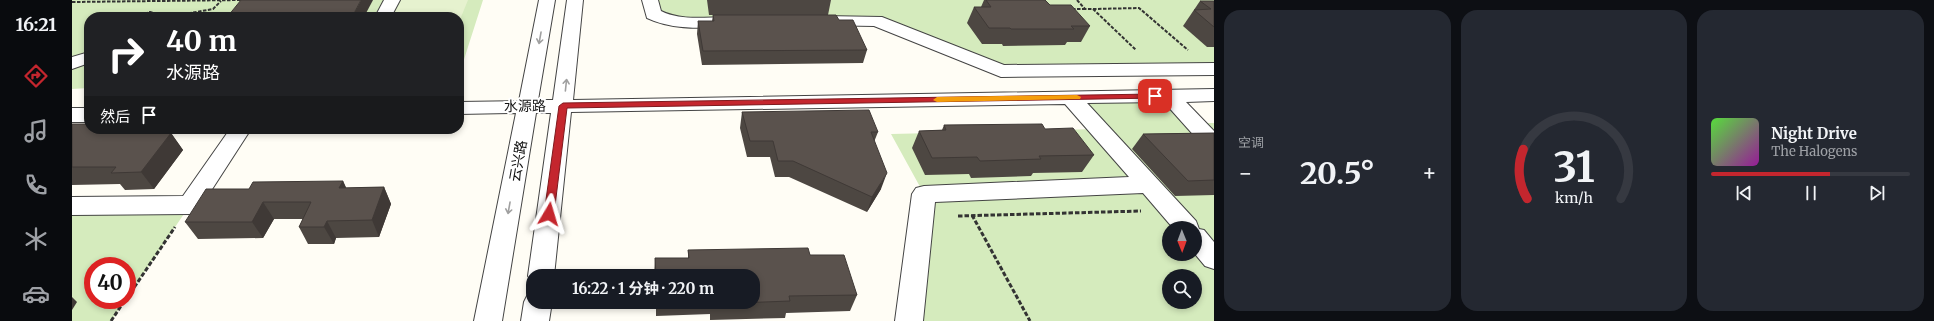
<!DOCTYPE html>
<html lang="zh">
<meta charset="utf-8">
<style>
body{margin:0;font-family:Merriweather,"Noto Sans SC",serif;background:#242831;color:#f1f3f6;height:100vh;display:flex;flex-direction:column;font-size:15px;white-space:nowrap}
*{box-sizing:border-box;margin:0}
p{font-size:13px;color:#9ea1a6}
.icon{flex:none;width:22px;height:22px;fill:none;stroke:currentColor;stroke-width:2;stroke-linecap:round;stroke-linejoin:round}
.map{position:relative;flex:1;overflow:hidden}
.details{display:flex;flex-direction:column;gap:10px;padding:10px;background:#0d0f14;width:720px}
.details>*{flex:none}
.banner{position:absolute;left:12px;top:12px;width:380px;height:122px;border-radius:16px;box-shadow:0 2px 6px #0003;background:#202124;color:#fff;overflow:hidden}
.needle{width:26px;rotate:179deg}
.controls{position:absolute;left:1090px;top:221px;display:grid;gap:8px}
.controls a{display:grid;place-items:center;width:40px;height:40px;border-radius:50%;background:#171b24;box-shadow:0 2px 6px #0003;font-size:20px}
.speed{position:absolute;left:12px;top:257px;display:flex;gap:8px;font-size:20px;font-weight:700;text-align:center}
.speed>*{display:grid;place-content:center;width:52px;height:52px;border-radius:50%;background:#171b24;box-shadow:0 2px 6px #0003;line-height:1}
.speed .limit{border:6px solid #d22;background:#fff;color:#111}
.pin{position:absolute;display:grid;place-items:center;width:34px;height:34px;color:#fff;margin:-17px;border-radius:8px;box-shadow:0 2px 6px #0006}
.me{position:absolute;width:44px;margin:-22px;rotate:7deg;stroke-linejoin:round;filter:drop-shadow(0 0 3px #0008)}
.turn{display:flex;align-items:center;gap:14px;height:84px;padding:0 16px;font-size:18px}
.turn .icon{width:52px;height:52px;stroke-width:2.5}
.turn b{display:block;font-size:28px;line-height:34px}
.then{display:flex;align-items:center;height:38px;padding:0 16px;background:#0003;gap:8px;font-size:15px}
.big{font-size:30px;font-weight:700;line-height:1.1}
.details .widget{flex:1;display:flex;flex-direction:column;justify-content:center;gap:6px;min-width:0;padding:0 14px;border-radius:16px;background:#242831}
.details .dial{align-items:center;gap:0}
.dial svg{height:104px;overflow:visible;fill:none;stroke:#363941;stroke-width:7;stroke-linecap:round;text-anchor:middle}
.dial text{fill:#f1f3f6;stroke:none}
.song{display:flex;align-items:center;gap:12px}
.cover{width:48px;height:48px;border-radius:6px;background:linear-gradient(135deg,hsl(110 70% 55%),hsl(300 70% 35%))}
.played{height:4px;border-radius:2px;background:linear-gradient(90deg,#c4262e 60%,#363941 60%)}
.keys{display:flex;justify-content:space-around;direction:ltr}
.heat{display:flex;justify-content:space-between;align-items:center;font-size:22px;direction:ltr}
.details .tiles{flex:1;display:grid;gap:10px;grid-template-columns:repeat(3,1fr)}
.trip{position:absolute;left:454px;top:269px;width:234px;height:40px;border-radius:16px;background:#171b24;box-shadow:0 2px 6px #0003;font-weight:700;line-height:40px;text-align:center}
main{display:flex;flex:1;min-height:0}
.menu{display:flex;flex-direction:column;width:72px;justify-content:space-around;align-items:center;background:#090b0e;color:#9ea1a6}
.menu .icon{width:28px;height:28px}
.menu .current{color:#c4262e}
.menu b{font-size:18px;color:#f1f3f6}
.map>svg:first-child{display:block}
</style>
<main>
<nav class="menu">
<b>16:21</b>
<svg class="icon current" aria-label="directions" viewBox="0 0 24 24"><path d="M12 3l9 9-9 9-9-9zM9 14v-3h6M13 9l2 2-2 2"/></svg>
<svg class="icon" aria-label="music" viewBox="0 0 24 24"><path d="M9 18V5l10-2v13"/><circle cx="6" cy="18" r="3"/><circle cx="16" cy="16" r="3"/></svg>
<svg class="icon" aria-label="phone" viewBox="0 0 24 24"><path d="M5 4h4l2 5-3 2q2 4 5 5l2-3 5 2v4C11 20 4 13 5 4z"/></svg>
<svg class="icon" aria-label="climate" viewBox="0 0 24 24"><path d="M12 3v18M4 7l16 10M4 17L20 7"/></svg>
<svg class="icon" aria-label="car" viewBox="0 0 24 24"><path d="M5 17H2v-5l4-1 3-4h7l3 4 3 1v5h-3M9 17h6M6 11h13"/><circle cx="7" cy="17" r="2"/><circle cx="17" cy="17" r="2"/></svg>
</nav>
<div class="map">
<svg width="1142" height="321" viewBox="0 0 1142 321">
<rect width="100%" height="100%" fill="#fffdf5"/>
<!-- green -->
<g fill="#d5ebbd" fill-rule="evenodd">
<polygon points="0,0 411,0 387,75 387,17 17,17 17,88 0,89"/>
<polygon points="578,0 1142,0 1142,69 929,71 804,21 591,20"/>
<path d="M1097,96L1123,123H1142V321H837L852,194L819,134L1026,129L999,98ZM1097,228H1123V254H1097ZM1097,276H1123V302H1097Z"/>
<polygon points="118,205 55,298 55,266 21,266 21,300 53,300 39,321 0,321 0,206"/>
</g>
<!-- pitch -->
<polygon fill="#e6f2cf" points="329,0 396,0 387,22 387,17 320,17"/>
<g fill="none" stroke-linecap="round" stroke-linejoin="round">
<defs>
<g id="minor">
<polygon points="312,0 328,0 319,17 303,17"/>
<polygon points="467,0 483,0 466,100 481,100 495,0 511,0 501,100 1142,89 1142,101 1114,102 1142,131 1142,151 1134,149 1092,102 1015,103 1124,221 1127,229 1132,230 1142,242 1142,269 1133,266 1123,254 1123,228 1101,228 1071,193 863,202 851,321 823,321 840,194 844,188 852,186 1057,177 993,104 499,112 482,276 461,276 461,284 456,276 479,113 464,113 430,321 402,321 444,113 387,114 387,102 447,101"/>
<path d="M570,0H586L589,11C609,21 633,17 655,17L661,18L664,22L661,26L655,27C627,28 601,30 575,18Z"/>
<polygon points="752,16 810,17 932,65 1142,63 1142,75 929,77 802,26 746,25 743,21 746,17"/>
<polygon points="17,52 17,63 0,69 0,57"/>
<rect x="0" y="108" width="17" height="14"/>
<polygon points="158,129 179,129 126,211 118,214 0,215 0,197 111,196"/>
<polygon points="461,292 461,302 480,302 477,321 449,321 452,302 456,294"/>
</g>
</defs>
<!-- minor casing -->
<use href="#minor" stroke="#444" stroke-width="2"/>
<!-- path-far1 -->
<g stroke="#333" stroke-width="2" stroke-dasharray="3.5 1.5" stroke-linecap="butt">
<polyline points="1005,0 1013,9 1021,9 1064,50"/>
<polyline points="0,2 170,0"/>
<polyline points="1000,9 1013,9"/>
<polyline points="1021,9 1067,8 1116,50"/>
<polyline points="63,17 78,12 96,17 141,9 149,1"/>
</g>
<!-- path -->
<g stroke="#333" stroke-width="3" stroke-dasharray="4.5 2" stroke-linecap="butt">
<polyline points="900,215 958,321"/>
<polyline points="886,216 1069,211"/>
<polyline points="55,298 103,227"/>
<polyline points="39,321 53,300"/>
</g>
<!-- minor -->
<use href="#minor" fill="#fff" fill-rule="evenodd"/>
</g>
<!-- wall -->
<g fill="#4d4742">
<polygon points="635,0 759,0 756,15 767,20 795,50 791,63 630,65 625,34 626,21 640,21 641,15 637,15"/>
<polygon points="912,0 973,0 978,5 1018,26 1009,42 995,42 993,45 931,46 930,44 910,44 895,23 902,7 909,7"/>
<polygon points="1128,1 1142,1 1142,47 1135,47 1111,26"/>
<polygon points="670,112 806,132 802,142 809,189 795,212 717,177 703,177 698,157 675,157 668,128"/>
<polygon points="0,124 17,129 78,129 81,133 99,133 111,150 82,189 53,190 48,184 0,185"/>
<polygon points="872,125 973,129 1022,155 1010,172 961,173 959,176 899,178 897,174 853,175 840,148 847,131 870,130"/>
<polygon points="1142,133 1142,195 1103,196 1060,149 1071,134"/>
<polygon points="271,181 274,188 312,187 319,204 307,237 264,238 262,244 236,244 227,227 231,219 202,219 191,238 126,239 113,222"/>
<polygon points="616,250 738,255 785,295 778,311 714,313 713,318 638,320 638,314 584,316 584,302 681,302 681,276 582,276 583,258 616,258"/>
</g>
<!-- shaded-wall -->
<g fill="#3f3936">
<polygon points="289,0 301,0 292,17 282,17 281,15"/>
<polygon points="74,129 78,129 89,143 71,133"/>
<polygon points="99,133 111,150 82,189 69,172"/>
<polygon points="815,173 809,189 795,212 800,197"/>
<polygon points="271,181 279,198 267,188"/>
<polygon points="312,187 319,204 307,237 300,220"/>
<polygon points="191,202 202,219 191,238 180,222"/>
<polygon points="255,221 264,238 262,244 252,227"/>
<polygon points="0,297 5,302 0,310"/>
</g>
<!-- building -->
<g fill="#5a524d" stroke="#3f3936">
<polygon points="169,0 289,0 281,15 284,15 282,17 106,17 107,16 156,16"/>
<polygon points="914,0 973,0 978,5 999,5 1018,26 999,26 1002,29 939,29 938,28 917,28 902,7 919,7"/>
<polygon points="1128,1 1142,1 1142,27 1122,10 1139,9"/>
<polygon points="641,15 764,15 767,20 781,20 795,50 631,51 626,21 642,21"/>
<polygon points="797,110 806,132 799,132 815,173 800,197 721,161 706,161 701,141 678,141 670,112"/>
<polygon points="0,124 17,124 17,129 74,129 71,133 99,133 69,172 39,173 44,167 0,167"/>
<polygon points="970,124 973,129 1001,128 1022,155 967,156 969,159 908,161 905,157 860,158 847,131 874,130 872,125"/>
<polygon points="1142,133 1142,180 1116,181 1071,134"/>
<polygon points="271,181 267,188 312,187 300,220 255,221 252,227 227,227 239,202 191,202 180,222 113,222 134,189 177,189 181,182"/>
<polygon points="736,248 738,255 772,255 785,295 717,296 718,301 641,304 640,302 681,302 681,276 584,276 583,258 617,258 616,250"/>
</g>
<!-- one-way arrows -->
<defs><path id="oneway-shaft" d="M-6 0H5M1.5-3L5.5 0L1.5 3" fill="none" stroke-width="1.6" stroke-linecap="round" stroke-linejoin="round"/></defs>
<g stroke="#a0a0a0">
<use href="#oneway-shaft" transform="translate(468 38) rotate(100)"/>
<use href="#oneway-shaft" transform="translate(494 85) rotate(-84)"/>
<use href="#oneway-shaft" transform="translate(437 208) rotate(100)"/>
</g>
<!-- route -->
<polygon fill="#c4262e" stroke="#7f191e" points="1083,94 1087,96 1086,98 495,108 482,214 477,218 472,214 487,106 491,103"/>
<!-- slow -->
<polygon fill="#f59e0b" points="1005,95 1009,97 1008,99 865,102 861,100 865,97"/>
<g text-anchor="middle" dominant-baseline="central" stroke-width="4" stroke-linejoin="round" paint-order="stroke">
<!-- street labels -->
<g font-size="14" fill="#111" stroke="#fff">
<text transform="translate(453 106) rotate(-1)">水源路</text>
<text transform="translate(446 161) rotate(-80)">云兴路</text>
</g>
</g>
</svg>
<div class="controls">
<a><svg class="needle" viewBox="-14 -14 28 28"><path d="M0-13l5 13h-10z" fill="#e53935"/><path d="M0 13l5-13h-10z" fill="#9ea1a6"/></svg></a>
<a><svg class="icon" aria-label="search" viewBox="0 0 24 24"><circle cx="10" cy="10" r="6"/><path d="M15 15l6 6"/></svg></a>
</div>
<div class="speed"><div class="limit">40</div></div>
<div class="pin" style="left:1083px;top:96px;background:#d93025"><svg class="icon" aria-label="arrive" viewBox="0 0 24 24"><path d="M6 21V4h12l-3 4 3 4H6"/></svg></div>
<svg class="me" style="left:477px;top:214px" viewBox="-20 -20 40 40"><path d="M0-17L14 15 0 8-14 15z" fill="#c4262e" stroke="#fff" stroke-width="4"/></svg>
<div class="trip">16:22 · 1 分钟 · 220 m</div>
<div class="banner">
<div class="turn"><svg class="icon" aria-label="right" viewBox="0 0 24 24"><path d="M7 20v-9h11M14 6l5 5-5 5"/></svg><div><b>40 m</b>水源路</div></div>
<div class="then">然后<svg class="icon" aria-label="arrive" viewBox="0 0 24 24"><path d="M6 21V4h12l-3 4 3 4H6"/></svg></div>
</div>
</div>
<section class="details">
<div class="tiles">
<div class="widget"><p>空调</p>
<div class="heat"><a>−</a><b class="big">20.5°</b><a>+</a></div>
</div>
<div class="widget dial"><svg viewBox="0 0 100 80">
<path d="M14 69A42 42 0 1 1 86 69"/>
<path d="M14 69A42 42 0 0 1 11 31" stroke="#c4262e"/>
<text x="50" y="56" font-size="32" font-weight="700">31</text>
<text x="50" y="72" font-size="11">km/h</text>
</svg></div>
<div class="widget">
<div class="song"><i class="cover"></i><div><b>Night Drive</b><p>The Halogens</p></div></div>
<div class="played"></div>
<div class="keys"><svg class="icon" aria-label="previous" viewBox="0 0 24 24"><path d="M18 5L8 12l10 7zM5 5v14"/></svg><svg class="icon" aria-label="pause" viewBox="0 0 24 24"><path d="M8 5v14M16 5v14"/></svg><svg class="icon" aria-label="next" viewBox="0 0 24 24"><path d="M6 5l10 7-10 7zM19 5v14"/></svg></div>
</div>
</div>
</section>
</main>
